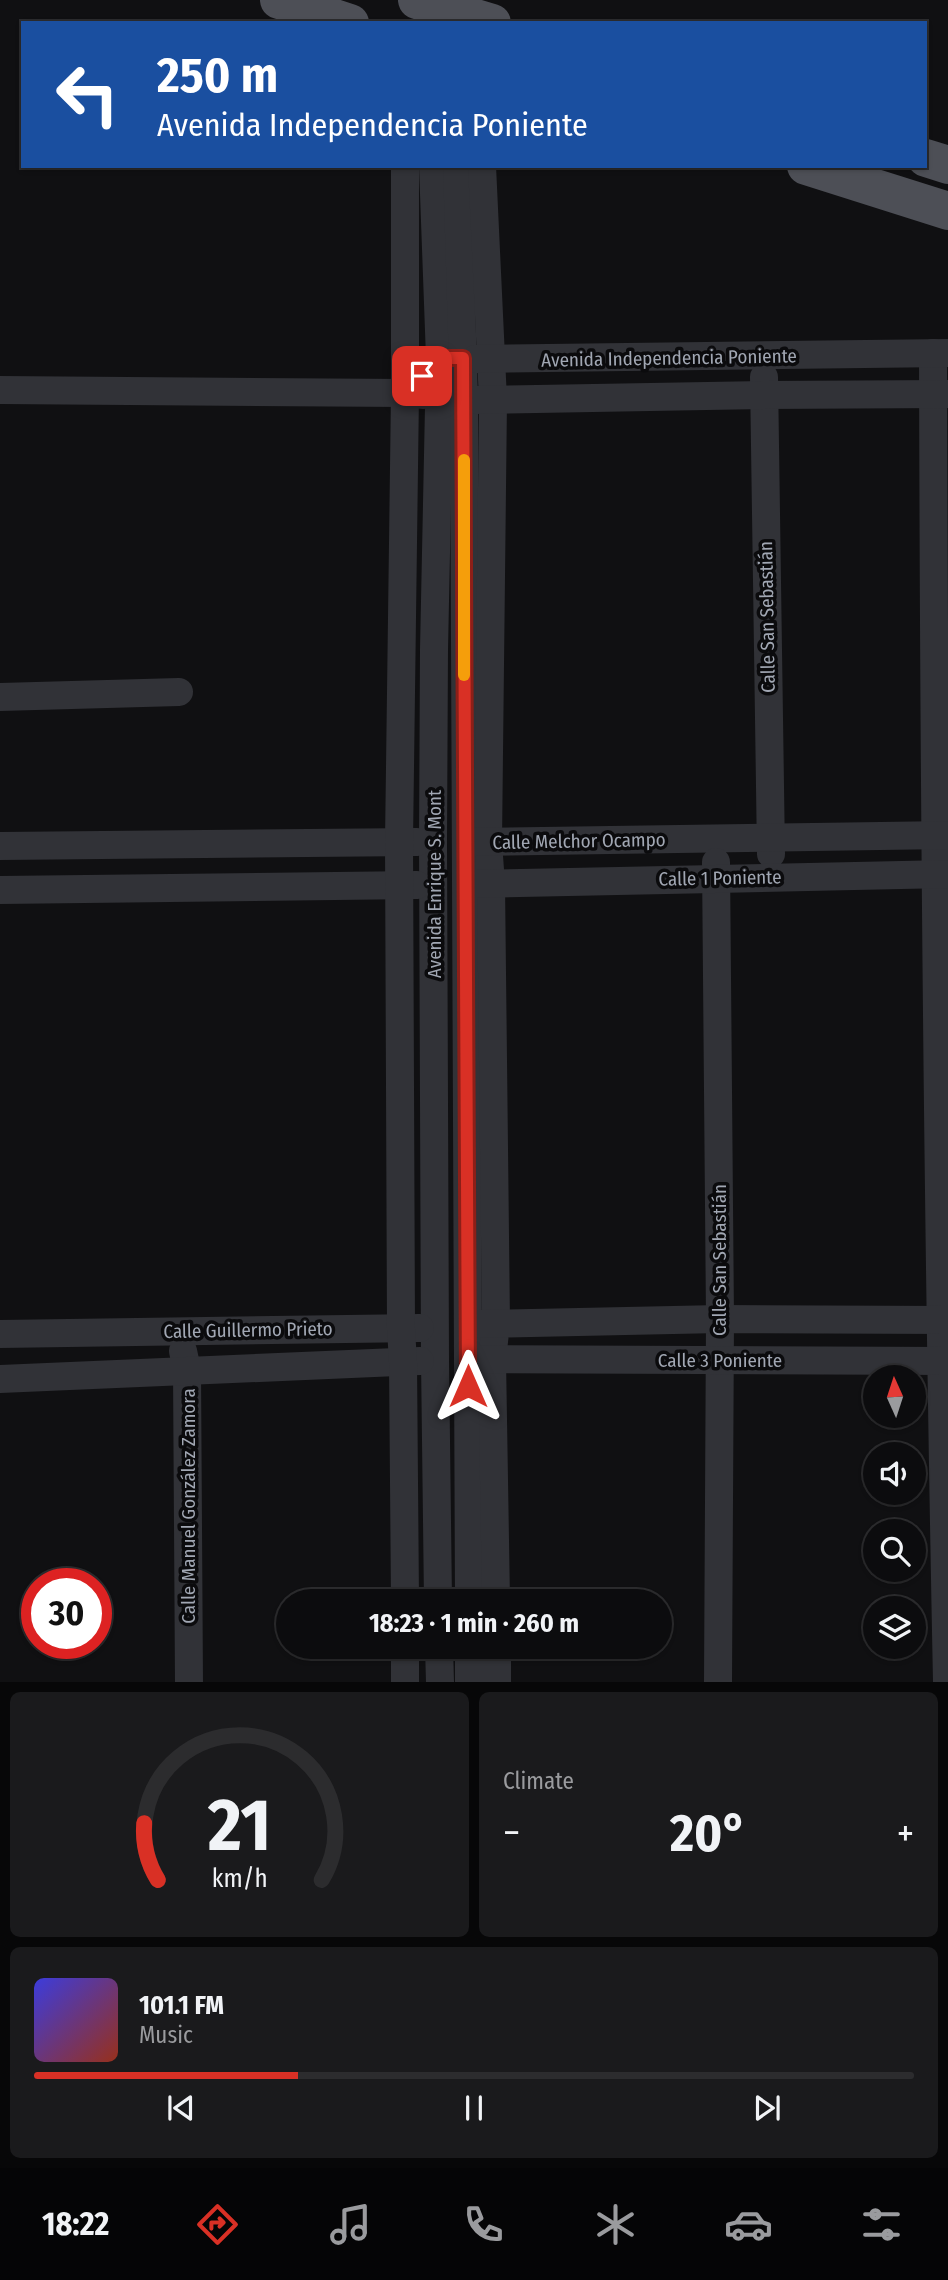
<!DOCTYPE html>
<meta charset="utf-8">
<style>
body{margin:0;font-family:"Fira Sans Condensed",sans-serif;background:#1a1a1c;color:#f1f3f6;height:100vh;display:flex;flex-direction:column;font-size:26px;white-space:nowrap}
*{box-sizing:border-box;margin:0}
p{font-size:23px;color:#9a9b9e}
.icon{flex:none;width:38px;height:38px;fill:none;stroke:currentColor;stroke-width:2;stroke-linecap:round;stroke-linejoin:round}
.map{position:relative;height:1682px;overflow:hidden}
.sheet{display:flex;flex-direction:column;gap:10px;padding:10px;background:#070708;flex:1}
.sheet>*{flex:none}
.top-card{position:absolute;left:21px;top:21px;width:906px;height:147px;border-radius:0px;box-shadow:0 2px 5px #0004,0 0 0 2px #2c2c2e;background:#1a4fa0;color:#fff;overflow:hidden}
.needle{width:46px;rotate:357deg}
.buttons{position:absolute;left:863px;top:1365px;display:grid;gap:14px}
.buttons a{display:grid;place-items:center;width:63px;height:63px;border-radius:50%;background:#0c0c0e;box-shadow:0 2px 5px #0004,0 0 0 2px #2c2c2e;font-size:35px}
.speed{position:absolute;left:21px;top:1568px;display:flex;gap:14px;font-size:35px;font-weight:700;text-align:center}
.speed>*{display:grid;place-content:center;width:91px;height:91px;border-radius:50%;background:#0c0c0e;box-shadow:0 2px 5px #0004,0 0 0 2px #2c2c2e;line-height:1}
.speed .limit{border:10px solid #d22;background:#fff;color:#111}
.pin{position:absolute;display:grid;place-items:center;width:60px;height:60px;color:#fff;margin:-30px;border-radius:14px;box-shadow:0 4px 10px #0006}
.me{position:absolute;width:77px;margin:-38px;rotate:0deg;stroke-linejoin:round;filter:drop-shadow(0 0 5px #0008)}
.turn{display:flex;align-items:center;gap:24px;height:147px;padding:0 21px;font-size:32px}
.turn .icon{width:91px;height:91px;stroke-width:2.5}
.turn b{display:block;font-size:49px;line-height:60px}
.big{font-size:52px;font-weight:700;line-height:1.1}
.sheet .widget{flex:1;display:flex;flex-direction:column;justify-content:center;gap:10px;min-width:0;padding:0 24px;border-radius:10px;background:#1a1a1c}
.sheet .dial{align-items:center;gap:0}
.dial svg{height:182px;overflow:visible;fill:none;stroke:#2c2c2e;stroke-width:7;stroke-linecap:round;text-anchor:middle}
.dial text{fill:#f1f3f6;stroke:none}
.song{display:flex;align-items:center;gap:21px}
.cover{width:84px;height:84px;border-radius:10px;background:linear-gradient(135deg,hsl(240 70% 55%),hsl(10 70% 35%))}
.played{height:7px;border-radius:4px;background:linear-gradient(90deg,#d93025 30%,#2c2c2e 30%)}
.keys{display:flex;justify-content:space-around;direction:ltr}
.heat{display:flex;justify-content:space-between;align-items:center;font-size:38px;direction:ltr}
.sheet .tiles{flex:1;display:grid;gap:10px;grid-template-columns:1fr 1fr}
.widget:last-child{grid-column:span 2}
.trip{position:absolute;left:276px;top:1589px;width:396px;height:70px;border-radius:35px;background:#0c0c0e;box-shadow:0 2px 5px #0004,0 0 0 2px #2c2c2e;font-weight:700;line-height:70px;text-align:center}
.tab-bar{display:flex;height:112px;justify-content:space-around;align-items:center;background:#050506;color:#9a9b9e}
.tab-bar .icon{width:49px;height:49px}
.tab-bar .selected{color:#d93025}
.tab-bar b{font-size:32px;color:#f1f3f6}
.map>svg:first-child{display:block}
</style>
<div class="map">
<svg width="948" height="1682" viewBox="0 0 948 1682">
<rect width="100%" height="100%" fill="#101012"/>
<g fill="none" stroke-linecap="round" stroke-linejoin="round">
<!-- minor -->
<g stroke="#313237" stroke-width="28">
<polyline points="433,166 440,358 434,650 433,842 435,1360 438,1601"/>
<polyline points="457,166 464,400 469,1601"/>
<polyline points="482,166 493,400 488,842 491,884 496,1324 492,1359 496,1601"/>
<path d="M933,353C934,796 938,1239 947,1682"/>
<polyline points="475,359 948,353"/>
<polyline points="764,377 771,854"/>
<polyline points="0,390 405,393 424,395"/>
<polyline points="475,400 764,395 948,394"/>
<polyline points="0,697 179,692"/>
<polyline points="472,842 948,835"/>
<polyline points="0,846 417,842"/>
<polyline points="716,862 720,1319 718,1682"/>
<polyline points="475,884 948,874"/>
<polyline points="0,890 417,885"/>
<polyline points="478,1324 720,1319 948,1320"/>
<polyline points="0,1334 420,1328"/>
<polyline points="183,1351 187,1370 189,1682"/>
<polyline points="475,1359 948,1361"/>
<polyline points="0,1379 420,1361"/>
<polyline points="405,1601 403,1362 401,1329 399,842 405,393 405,166"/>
<polyline points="405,1647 405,1682"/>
<polyline points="439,1647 440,1682"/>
<polyline points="469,1647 469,1682"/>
<polyline points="497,1647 497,1682"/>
</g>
<!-- primary -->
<g stroke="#4d4f56" stroke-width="38">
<polyline points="279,0 350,23"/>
<polyline points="417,0 492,23"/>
<polyline points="926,158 948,165"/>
<polyline points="806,166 948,211"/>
</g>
</g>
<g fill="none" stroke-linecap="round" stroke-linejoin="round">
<defs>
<polyline id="route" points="422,376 440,358 463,358 468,1386"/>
</defs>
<!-- route casing -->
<use href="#route" stroke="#8d1f18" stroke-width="18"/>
<!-- route -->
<use href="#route" stroke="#d93025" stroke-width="12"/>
<!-- slow -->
<polyline stroke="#f59e0b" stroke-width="12" points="464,460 464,675"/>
</g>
<g text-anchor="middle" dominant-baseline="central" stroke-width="7" stroke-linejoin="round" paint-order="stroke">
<!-- street labels -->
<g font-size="19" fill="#a1a7b3" stroke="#0b0b0d">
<text transform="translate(669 358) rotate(-1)">Avenida Independencia Poniente</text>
<text transform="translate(767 617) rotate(-91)">Calle San Sebastián</text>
<text transform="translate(579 841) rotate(-1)">Calle Melchor Ocampo</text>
<text transform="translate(720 878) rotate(-1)">Calle 1 Poniente</text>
<text transform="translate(434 884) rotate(-90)">Avenida Enrique S. Mont</text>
<text transform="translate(719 1260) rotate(-90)">Calle San Sebastián</text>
<text transform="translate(248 1330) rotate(-1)">Calle Guillermo Prieto</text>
<text x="720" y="1360">Calle 3 Poniente</text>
<text transform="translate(188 1506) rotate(-90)">Calle Manuel González Zamora</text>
</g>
</g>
</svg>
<div class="buttons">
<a><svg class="needle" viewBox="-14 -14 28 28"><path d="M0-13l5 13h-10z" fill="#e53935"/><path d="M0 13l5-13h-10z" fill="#9a9b9e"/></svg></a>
<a><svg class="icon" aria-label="sound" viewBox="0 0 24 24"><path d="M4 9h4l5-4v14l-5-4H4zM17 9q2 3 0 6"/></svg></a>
<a><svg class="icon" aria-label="search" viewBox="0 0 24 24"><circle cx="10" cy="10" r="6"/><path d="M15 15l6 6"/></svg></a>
<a><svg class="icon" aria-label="layers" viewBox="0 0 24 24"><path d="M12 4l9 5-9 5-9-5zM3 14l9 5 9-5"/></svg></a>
</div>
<div class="speed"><div class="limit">30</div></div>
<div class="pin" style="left:422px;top:376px;background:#d93025"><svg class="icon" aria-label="arrive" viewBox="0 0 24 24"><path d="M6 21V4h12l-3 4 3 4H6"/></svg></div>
<svg class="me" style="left:468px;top:1386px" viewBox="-20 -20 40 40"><path d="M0-17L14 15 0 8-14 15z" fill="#d93025" stroke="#fff" stroke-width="4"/></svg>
<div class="trip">18:23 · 1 min · 260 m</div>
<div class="top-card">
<div class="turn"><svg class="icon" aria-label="left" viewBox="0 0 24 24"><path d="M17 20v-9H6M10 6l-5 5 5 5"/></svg><div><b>250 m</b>Avenida Independencia Poniente</div></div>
</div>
</div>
<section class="sheet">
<div class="tiles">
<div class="widget dial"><svg viewBox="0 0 100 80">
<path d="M14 69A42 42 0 1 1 86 69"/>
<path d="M14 69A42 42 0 0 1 8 44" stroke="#d93025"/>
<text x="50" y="56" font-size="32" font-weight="700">21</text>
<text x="50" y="72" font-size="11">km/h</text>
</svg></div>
<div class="widget"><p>Climate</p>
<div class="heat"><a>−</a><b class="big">20°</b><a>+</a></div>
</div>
<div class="widget">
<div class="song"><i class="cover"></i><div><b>101.1 FM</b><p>Music</p></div></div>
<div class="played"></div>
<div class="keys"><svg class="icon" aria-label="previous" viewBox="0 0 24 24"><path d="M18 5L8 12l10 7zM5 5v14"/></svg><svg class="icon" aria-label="pause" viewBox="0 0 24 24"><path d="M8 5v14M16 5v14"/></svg><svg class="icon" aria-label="next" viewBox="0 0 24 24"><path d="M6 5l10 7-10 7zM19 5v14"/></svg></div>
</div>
</div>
</section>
<nav class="tab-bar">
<b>18:22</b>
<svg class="icon selected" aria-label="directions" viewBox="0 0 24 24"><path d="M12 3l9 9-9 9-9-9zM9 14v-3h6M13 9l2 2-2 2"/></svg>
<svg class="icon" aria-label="music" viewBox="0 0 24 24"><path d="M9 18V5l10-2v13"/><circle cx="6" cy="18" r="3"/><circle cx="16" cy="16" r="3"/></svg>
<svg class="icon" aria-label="phone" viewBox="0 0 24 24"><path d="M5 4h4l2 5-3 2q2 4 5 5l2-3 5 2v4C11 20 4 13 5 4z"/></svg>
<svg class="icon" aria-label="climate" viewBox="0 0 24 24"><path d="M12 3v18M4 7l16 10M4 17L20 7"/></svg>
<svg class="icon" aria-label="car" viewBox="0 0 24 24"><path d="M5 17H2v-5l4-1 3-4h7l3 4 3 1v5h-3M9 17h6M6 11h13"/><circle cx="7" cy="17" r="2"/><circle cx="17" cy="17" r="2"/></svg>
<svg class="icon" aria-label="filters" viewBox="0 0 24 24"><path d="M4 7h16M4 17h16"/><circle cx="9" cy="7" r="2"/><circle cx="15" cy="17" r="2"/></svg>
</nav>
